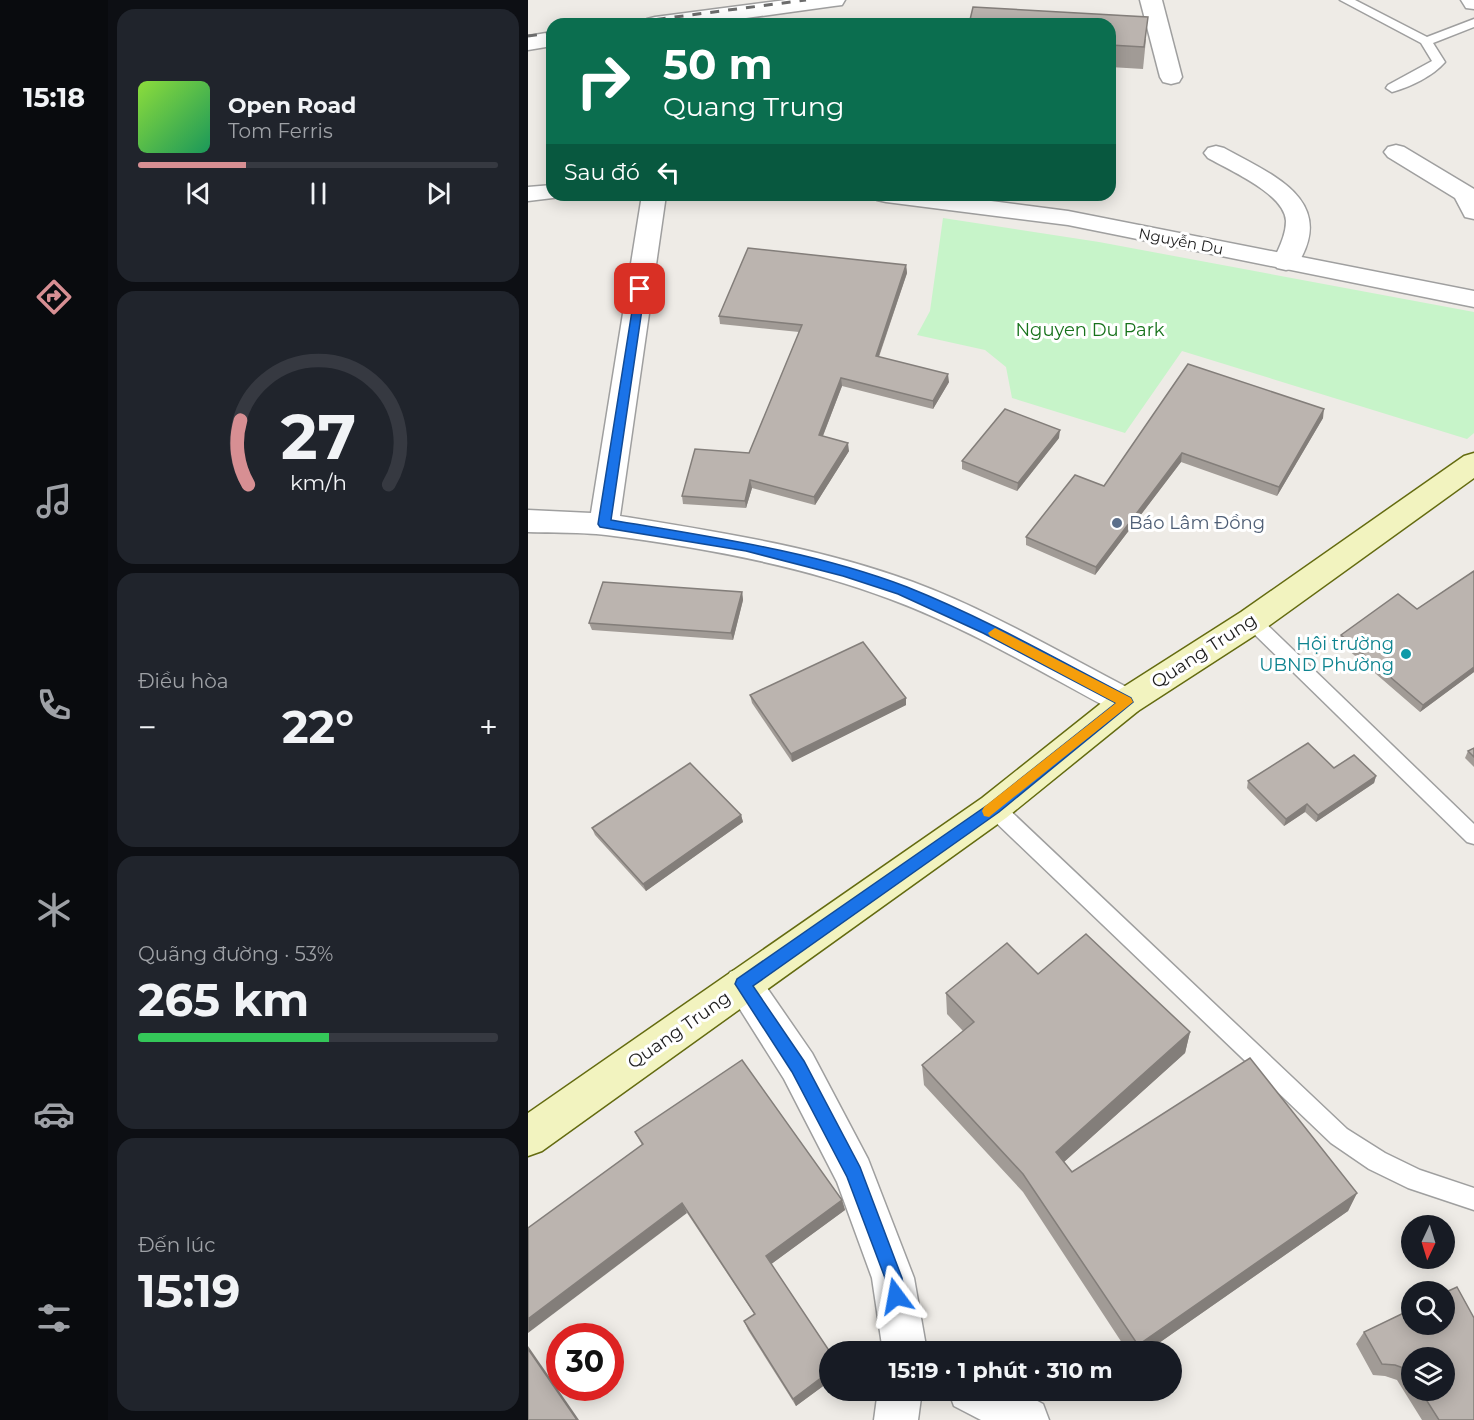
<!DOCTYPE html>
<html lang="vi">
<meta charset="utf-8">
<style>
body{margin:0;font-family:Montserrat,sans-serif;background:#20242c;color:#f1f3f6;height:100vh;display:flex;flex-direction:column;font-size:22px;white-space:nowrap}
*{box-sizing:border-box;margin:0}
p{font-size:20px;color:#9ea1a6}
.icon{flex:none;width:33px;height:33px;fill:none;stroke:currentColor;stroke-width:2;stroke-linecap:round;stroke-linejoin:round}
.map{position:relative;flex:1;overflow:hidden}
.panel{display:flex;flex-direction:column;gap:9px;padding:9px;background:#0d0f14;width:420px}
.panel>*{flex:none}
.top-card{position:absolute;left:18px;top:18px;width:570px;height:183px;border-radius:18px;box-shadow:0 3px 15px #0003;background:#0b6e4f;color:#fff;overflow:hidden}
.needle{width:39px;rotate:184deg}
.controls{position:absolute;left:873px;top:1215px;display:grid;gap:12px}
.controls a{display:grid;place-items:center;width:54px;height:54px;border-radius:50%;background:#171b24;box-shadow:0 3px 15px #0003;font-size:30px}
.speed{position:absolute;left:18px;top:1323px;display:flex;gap:12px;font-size:30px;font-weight:700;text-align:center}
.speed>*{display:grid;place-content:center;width:78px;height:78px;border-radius:50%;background:#171b24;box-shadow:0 3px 15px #0003;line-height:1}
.speed .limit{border:9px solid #d22;background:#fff;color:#111}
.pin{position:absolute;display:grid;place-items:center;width:51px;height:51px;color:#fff;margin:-26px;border-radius:12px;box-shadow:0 3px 9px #0006}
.me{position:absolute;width:66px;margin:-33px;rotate:347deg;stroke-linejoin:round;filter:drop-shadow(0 0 4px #0008)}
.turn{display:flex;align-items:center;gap:21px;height:126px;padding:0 18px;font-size:27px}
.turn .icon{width:78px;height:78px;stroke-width:2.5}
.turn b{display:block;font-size:42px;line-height:51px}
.then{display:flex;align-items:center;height:57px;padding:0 18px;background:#0003;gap:12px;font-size:22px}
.big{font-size:45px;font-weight:700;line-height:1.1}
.panel .tile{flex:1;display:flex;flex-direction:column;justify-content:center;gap:9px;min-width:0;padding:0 21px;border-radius:18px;background:#20242c}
.panel .dial{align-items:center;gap:0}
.dial svg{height:156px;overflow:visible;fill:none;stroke:#363941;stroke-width:7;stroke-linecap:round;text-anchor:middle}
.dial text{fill:#f1f3f6;stroke:none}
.song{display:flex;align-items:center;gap:18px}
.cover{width:72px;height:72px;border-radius:9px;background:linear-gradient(135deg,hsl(90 70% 55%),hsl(150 70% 35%))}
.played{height:6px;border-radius:3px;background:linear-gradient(90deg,#d78f93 30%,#363941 30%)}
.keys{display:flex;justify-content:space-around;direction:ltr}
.heat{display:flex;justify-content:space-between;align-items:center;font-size:33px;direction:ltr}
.charge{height:9px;border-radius:4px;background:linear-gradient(90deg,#34c759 53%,#363941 0)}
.trip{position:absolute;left:291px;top:1341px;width:363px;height:60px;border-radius:30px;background:#171b24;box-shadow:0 3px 15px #0003;font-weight:700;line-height:60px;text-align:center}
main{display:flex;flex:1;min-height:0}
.tab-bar{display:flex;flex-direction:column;width:108px;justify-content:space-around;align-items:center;background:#090b0e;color:#9ea1a6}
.tab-bar .icon{width:42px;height:42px}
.tab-bar .active{color:#d78f93}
.tab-bar b{font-size:27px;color:#f1f3f6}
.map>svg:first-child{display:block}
</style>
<main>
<nav class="tab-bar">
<b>15:18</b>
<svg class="icon active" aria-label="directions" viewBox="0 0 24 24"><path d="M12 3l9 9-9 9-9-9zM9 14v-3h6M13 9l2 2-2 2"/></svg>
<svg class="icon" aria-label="music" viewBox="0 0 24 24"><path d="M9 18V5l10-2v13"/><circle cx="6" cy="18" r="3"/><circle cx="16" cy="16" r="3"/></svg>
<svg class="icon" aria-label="phone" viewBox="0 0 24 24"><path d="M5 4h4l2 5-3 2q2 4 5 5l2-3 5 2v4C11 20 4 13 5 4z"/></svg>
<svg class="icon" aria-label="climate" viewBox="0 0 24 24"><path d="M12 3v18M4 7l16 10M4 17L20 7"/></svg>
<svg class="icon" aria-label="car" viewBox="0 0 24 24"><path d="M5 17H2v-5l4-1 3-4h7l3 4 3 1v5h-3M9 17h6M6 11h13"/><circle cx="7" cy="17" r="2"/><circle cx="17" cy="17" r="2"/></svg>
<svg class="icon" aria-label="filters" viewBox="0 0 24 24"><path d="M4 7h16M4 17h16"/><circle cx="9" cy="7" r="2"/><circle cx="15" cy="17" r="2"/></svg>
</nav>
<section class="panel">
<div class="tile">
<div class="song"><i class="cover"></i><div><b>Open Road</b><p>Tom Ferris</p></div></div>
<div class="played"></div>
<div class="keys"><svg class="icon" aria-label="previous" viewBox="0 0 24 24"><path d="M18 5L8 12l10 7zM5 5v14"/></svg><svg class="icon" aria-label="pause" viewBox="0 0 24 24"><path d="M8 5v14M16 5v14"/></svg><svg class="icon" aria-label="next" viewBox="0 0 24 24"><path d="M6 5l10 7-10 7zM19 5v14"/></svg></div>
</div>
<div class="tile dial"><svg viewBox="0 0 100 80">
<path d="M14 69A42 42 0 1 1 86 69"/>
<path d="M14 69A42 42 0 0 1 10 36" stroke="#d78f93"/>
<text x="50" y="56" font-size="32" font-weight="700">27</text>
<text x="50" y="72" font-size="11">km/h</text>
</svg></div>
<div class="tile"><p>Điều hòa</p>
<div class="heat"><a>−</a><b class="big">22°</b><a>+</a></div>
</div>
<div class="tile"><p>Quãng đường · 53%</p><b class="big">265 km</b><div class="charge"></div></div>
<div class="tile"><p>Đến lúc</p><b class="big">15:19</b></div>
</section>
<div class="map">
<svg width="946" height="1420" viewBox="0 0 946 1420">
<rect width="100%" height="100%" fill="#eeebe6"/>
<!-- park -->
<polygon fill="#c7f4c9" points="415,218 571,242 946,312 946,433 939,439 654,351 597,433 484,398 478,367 457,350 389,335 402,311"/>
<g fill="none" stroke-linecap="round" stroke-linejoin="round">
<defs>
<g id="service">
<path d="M812,0H827L899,37L946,19V27L905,43L917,62C905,76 882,87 864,92L858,88L860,85L904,61L893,43Z"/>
<polygon points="724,614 730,616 946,824 946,844 939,842 718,626 715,621 718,616"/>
<polygon points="466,800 473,802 819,1129 857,1153 892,1170 946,1188 946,1210 880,1188 841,1169 803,1143 459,814 457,808 459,802"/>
</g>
<g id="minor">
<polygon points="258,0 317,0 314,5 306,6 175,24 116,24 119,19 127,17"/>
<polygon points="612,0 634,0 654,77 651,82 643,84 635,82 632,77"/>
<polygon points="933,0 946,0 946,9 938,8"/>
<polygon points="24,32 24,46 0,50 0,36"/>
<polygon points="868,145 876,147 946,189 946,219 937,217 927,198 860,157 856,152 860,147"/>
<path d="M688,146L696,148C745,175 812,201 767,268L758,270L749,268L745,262C750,249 758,236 758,221C757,194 701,170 680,158L676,153L680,148Z"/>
<path d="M114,195H138L92,516C191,532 290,547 385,582C463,611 536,655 610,693L614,702L610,711L598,715L586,711C513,672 440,628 362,599C272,565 173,547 78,535C52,532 26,533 0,532V510L63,513Z"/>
<polygon points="215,967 228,972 284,1053 340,1159 386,1278 399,1352 355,1352 344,1278 309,1182 256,1079 196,984 202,972"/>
<polygon points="350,1390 394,1390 390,1420 346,1420"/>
<polygon points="420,1390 489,1390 515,1404 521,1420 453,1420 426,1406"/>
</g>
<g id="tertiary">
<polygon points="24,185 24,195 34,195 33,197 0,201 0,187"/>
<polygon points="346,195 417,195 540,211 946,291 946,307 540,225 358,202 349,200"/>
</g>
<polygon id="secondary" points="946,453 946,478 735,630 610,711 478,818 14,1151 0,1156 0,1113 454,798 586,693 713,612 936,456"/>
</defs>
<!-- service casing -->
<use href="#service" stroke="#9f9f9f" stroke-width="3"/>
<!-- minor casing -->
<use href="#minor" stroke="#9f9f9f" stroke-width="3"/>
<!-- tertiary casing -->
<use href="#tertiary" stroke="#9f9f9f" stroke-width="3"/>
<!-- secondary casing -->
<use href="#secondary" stroke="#646b10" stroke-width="3"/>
<!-- service -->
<use href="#service" fill="#fff" fill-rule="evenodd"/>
<!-- minor -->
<use href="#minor" fill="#fff" fill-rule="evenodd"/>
<!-- tertiary -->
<use href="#tertiary" fill="#fff" fill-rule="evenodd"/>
<!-- secondary -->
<use href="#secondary" fill="#f2f3bf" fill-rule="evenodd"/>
<!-- rail -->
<g stroke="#6c6c6c" stroke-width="3" stroke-dasharray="9 9" stroke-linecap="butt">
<polyline points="93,24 278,0"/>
<polyline points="0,36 24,33"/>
</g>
</g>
<!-- wall -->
<g fill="#a19b96" fill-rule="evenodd">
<polygon points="582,24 618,39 615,69 582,67"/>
<polygon points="378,265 379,273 351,357 421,382 405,409 314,386 295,436 321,451 287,505 224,488 218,508 155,504 154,496 221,453 271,332 192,324 191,316"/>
<polygon points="660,364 795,418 749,496 653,462 567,575 498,545 498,537 576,486"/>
<polygon points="531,438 489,491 434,469 434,461"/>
<polygon points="946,571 946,672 892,712 811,642 813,635 889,609"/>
<polygon points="214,592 215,600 205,640 64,630 61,623"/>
<polygon points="222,695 378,698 378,705 264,762 224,703"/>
<polygon points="946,748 946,767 937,758 940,751"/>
<polygon points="806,768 848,776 846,783 788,822 777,812 756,826 719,788 720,781"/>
<polygon points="213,815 215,822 118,891 67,835 64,828"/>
<polygon points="510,974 662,1032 657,1053 536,1162 544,1172 829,1193 820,1211 618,1352 600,1352 495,1192 396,1085 394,1065 435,1031 419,1014 418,993"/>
<polygon points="107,1132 314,1200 317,1210 243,1264 302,1352 302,1381 268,1406 220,1330 216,1321 226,1314 114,1145"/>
<path d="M929,1287L946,1318V1420H894L869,1380L857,1376L845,1375L828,1344L836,1332L884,1309V1324H916V1293ZM884,1358H916V1390H884Z"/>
</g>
<!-- shaded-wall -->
<g fill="#837e7a">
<polygon points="378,265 379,273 348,364 348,356"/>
<polygon points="420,374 421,382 405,409 405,401"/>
<polygon points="313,378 314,386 292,443 291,435"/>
<polygon points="796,409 795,418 749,496 751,487"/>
<polygon points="532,430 531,438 489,491 490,483"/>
<polygon points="320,443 321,451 287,505 286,497"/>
<polygon points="654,453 653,462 567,575 568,567"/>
<polygon points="222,480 224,488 218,508 217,501"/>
<polygon points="214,592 215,600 205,640 203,633"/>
<polygon points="946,667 946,672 892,712 895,705"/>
<polygon points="378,698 378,705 264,762 263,754"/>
<polygon points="848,776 846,783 788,822 790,815"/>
<polygon points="779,804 777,812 756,826 758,819"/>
<polygon points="213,815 215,822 118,891 115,884"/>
<polygon points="662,1032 657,1053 527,1170 528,1152"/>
<polygon points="829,1193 820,1211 618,1352 608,1352 610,1345"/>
<polygon points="314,1200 317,1210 242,1265 238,1256"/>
<polygon points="154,1203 159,1213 0,1333 0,1319"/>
<polygon points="0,1346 51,1420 49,1420 0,1349"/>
<polygon points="302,1371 302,1381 268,1406 265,1399"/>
</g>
<!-- building -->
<g fill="#bbb4af" stroke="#837e7a" stroke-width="1.5">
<polygon points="445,7 620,17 616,47 582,45 582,24 441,24"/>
<polygon points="220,248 378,265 348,356 420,374 405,401 313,378 291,435 320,443 286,497 222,480 217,501 154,496 167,449 221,453 274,325 191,316"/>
<polygon points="660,364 796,409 751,487 654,453 568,567 498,537 547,475 576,486"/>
<polygon points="477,409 532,430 490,483 434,461"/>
<polygon points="946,571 946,667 895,705 813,635 870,594 889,609"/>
<polygon points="75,582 214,592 203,633 61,623"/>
<polygon points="335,642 378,698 263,754 222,695"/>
<polygon points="780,743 806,768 826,755 848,776 790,815 779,804 758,819 720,781"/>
<polygon points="946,748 946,757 940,751"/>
<polygon points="162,763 213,815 115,884 64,828"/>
<polygon points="558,934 662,1032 528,1152 544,1172 722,1058 829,1193 610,1345 495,1174 394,1065 446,1022 418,993 479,943 510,974"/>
<polygon points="214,1060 314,1200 238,1256 302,1352 302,1371 265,1399 216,1321 227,1314 154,1203 0,1319 0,1228 115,1144 107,1132"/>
<polygon points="929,1287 946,1318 946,1420 911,1420 892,1390 916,1390 916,1358 884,1358 884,1377 878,1369 867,1365 854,1364 836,1332 884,1309 884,1324 916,1324 916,1293"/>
<polygon points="0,1349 49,1420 0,1420"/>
</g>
<!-- route -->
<path fill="#1a73e8" stroke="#114b97" stroke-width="1.5" d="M108,286H112L117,289L83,520C183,537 285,551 379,587C457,618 530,660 603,698L605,702L471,812L225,986L276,1061L332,1167L374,1278L377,1296L374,1303L368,1305L362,1303L357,1278L319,1177L264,1072L207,984L209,979L461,804L588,703L455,633L370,594L315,576L218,551L72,527L70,524Z"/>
<!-- slow -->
<polygon fill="#f59e0b" points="467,628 603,698 605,702 461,817 456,816 454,811 456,807 588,703 462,636 460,633"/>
<!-- markers -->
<circle fill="#5c6f8a" stroke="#fff" stroke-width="2" cx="589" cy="523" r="6"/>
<circle fill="#0f9aa8" stroke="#fff" stroke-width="2" cx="878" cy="654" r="6"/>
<g text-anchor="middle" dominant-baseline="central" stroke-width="6" stroke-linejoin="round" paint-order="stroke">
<!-- far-street labels -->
<g font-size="15" fill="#1e1e1e" stroke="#fff">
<text transform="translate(653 241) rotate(11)">Nguyễn Du</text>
</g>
<!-- park labels -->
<g font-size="18" fill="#17721b" stroke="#fff">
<text x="562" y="330">Nguyen Du Park</text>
</g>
<!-- service labels -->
<g font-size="18" fill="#4e5e75" stroke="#fff" text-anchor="start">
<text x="601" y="523">Báo Lâm Đồng</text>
</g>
<!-- culture labels -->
<g font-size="18" fill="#0d838f" stroke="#fff" text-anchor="end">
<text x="866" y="644">Hội trường<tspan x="866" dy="21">UBND Phường</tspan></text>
</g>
<!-- street labels -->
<g font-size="18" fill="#1e1e1e" stroke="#fff">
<text transform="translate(676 651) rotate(-33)">Quang Trung</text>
<text transform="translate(151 1030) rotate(-35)">Quang Trung</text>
</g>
</g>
</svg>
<div class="controls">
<a><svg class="needle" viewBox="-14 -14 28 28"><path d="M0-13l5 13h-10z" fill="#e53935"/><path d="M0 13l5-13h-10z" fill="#9ea1a6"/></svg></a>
<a><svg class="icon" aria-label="search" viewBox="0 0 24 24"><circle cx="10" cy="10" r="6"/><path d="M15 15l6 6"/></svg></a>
<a><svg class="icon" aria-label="layers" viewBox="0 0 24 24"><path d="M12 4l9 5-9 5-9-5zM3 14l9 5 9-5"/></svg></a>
</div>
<div class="speed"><div class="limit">30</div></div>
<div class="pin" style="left:112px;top:289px;background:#d93025"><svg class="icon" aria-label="arrive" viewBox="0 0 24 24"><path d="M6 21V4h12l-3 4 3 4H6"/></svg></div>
<svg class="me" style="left:368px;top:1296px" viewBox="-20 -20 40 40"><path d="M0-17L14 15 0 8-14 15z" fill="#1a73e8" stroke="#fff" stroke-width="4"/></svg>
<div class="trip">15:19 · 1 phút · 310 m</div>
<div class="top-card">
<div class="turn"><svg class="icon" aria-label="right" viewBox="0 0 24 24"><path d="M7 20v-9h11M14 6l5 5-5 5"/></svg><div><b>50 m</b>Quang Trung</div></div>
<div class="then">Sau đó<svg class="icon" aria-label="left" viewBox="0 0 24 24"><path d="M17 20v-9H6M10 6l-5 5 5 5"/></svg></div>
</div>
</div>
</main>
